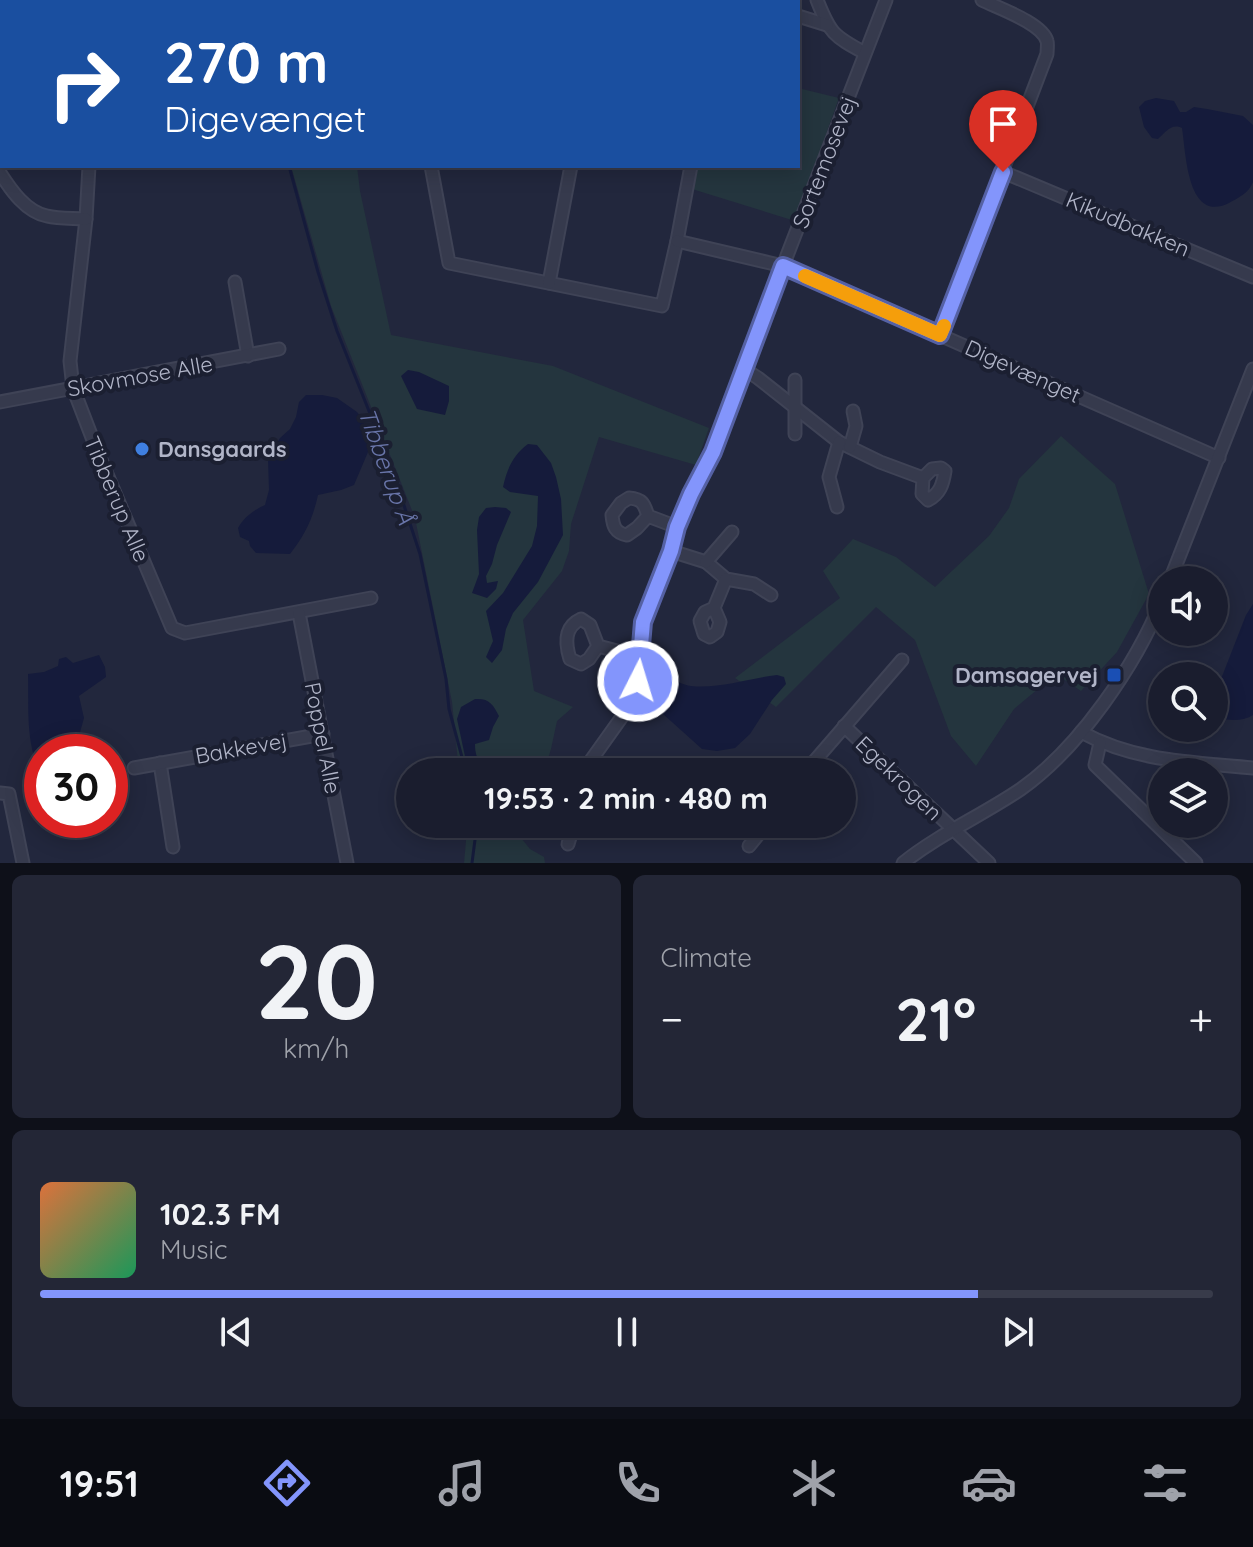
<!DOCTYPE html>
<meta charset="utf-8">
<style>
body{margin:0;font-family:Quicksand,sans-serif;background:#232636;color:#f1f3f6;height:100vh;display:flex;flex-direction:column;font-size:30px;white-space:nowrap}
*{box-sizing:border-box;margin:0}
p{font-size:26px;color:#9fa2aa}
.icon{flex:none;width:44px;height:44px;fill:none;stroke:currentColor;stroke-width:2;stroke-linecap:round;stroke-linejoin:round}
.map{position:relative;height:863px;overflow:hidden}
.details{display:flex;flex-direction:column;gap:12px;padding:12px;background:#0e1019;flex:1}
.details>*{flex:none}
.guide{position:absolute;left:0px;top:0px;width:800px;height:168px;box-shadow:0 4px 20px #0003,0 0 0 2px #383b4a;background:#1a4fa0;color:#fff;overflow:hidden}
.controls{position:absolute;left:1148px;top:566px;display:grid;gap:16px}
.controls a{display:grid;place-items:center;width:80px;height:80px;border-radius:50%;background:#1a1d2e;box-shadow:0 4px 20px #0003,0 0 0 2px #383b4a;font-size:40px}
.speed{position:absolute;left:24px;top:734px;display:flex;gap:16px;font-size:40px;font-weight:700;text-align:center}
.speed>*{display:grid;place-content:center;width:104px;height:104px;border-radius:50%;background:#1a1d2e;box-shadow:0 4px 20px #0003,0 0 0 2px #383b4a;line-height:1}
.speed .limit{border:12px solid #d22;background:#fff;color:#111}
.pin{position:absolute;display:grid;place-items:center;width:68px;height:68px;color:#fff;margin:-82px -34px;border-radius:50% 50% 50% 0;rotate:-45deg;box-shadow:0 0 8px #0007}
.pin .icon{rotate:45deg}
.me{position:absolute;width:88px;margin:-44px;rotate:5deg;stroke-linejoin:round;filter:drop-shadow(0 0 6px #0008)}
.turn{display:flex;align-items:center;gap:28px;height:168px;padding:0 32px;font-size:36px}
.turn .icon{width:104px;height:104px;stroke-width:2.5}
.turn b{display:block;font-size:56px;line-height:68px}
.big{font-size:60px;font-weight:700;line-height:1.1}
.details .tile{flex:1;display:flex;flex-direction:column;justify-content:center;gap:12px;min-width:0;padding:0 28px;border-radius:12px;background:#232636}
.details .dial{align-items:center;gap:0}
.dial b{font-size:104px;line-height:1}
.song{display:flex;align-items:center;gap:24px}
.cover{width:96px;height:96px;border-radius:12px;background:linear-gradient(135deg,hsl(20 70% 55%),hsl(150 70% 35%))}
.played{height:8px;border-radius:4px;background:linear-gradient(90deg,#8395fc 80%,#383b4a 80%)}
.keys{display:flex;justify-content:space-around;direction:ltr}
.heat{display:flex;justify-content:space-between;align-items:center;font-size:44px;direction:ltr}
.details .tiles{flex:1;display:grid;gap:12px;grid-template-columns:1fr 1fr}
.tile:last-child{grid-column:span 2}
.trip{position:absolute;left:396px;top:758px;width:460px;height:80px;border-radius:40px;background:#1a1d2e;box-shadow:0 4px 20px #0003,0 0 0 2px #383b4a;font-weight:700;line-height:80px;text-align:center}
.tab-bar{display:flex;height:128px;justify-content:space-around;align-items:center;background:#0a0c12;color:#9fa2aa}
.tab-bar .icon{width:56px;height:56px}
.tab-bar .selected{color:#8395fc}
.tab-bar b{font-size:36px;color:#f1f3f6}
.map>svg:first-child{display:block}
</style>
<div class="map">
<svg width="1253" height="863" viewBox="0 0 1253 863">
<rect width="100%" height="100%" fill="#22273d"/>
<!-- green -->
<g fill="#24353e">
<polygon points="798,88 839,98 795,221 692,189 697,166 798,166"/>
<polygon points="291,166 357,166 360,191 391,335 553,366 709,428 696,465 599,437 571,524 569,551 562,571 523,620 534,691 573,707 557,721 551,749 544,772 459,772 452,702 415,518 331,306"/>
<polygon points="1061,436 1115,484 1149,594 1117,652 1081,691 1056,674 1014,709 976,766 951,736 915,640 876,607 776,707 735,678 840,598 823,571 853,539 896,557 935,587 989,536 1009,508 1019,479"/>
<polygon points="465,824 521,824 517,833 530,849 544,857 545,863 464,863 466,841"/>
</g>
<!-- water -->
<g fill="#151b3b">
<path d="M1156,98L1174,101L1180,112H1186L1194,107L1207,109L1243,116L1253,125C1253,138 1253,173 1253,182C1249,193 1238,198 1229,203C1187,224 1186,153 1182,128C1171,123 1166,132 1158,139L1152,138L1144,127L1139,107L1145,101Z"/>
<polygon points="408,370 419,372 449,386 449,401 445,415 417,409 401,376"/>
<path d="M306,395H322L337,398L357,412L364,421L368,452L354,485L341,490L318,495C313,518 305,535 290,554L256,553L250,546L249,541L240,537L238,528C244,517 254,510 265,505L269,490L268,459L280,438L290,429L296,417L299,402Z"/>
<path d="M528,444L537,445L551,463L556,477L561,499L563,535L538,582L513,613L506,629L502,650L492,663L486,657L493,641L486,611L503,593L532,546L537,526L538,496L510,492L503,487C507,469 513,455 528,444Z"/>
<polygon points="495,507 506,508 511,512 497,545 492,564 486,576 487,583 498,581 496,589 487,598 472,593 479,574 477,530 479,517 486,508"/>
<path d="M1253,604V715C1243,722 1226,721 1214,716V697L1246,615Z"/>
<path d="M99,655L105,667L106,677L79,696L84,718L77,743V752H42V775C25,746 29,707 28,674L44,672L58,666L59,659L66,657L73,663Z"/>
<path d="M777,675L784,677L786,684L772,700L750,734L735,748L717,751L702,749L663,714L657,699L658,683L667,676C674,680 683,685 691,686C719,689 750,678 777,675Z"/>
<path d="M475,699C489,698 493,704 499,716L493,727L489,740L475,744C475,763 483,764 496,772C484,772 472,773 466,761L457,719L461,707Z"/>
</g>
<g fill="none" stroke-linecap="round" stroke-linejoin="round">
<!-- stream -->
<g stroke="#151b3b" stroke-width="3">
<polyline points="278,2 279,0"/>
<polyline points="289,166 318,272 337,331 391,466 420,554 446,679 449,709 466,772"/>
<polyline points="472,863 477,824"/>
</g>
<defs>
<g id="minor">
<polyline points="762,0 767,2"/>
<path d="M817,0C830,33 833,36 865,53"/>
<polyline points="95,2 95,0"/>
<polyline points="798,16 827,25"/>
<polyline points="89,166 86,219 70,361 73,388 98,453 172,628 185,633 371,598"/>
<polyline points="431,166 449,263 662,306 677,241 691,166"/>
<polyline points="1003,172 1253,277"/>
<path d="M0,173C11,190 26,212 47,216C59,219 74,218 86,219"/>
<polyline points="677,241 783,266 1219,458"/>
<polyline points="235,282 248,356"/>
<polyline points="549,283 571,166"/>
<path d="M940,335L1047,54C1047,51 1048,44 1047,41C1042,23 998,8 982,0"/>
<path d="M744,369L758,378L839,442L880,462L923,478L922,494L928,500C940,494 943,484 945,471L941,468L932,469L923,478"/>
<polyline points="0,402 279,349"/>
<polyline points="795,434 795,380"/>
<polyline points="850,447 856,426 853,411"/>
<polyline points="837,507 829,477 839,442"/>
<path d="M648,516C644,503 642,499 629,498L621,503L612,515C613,526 615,533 627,535L637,528L648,516L677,527"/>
<polyline points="671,551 706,562 726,579 754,584 771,595"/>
<polyline points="706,562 732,532"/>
<polyline points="1170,580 1253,369"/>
<polyline points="714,608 720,622 717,632 710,637 704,634 700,621 705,612 714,608 726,579"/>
<polyline points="299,613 347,863"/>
<path d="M598,646L590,625L581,619C564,627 565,643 570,659L581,664L589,659L598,646L640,657"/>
<polyline points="844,726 989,863"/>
<path d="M1081,732C1136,762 1192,762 1253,768"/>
<polyline points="1100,743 1095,765 1196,863"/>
<polyline points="160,763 173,847"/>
<polyline points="134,768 323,734"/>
<polyline points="587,772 589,763 629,707 638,681 643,622 651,597 671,551 677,527 691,494 713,452 757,333 886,0"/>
<polyline points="805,772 902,660"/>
<polyline points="0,793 9,794 23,863"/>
<polyline points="568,844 574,824"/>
<polyline points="749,846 767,824"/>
<path d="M903,863C939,834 983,815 1021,789C1079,748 1136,665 1162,600"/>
</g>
</defs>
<!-- minor casing -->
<use href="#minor" stroke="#3f4356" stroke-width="15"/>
<!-- minor -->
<use href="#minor" stroke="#363a4d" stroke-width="11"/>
</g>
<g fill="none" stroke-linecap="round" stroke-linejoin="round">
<defs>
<polyline id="route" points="638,681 643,622 671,551 677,527 691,494 713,452 783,266 940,335 1003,172"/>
</defs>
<!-- route casing -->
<use href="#route" stroke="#5561a4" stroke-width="20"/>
<!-- route -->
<use href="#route" stroke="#8395fc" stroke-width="14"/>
<!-- slow -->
<polyline stroke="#f59e0b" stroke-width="14" points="805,276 940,335 944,326"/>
</g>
<!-- markers -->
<circle fill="#3f7fe0" stroke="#1b1f31" stroke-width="3" cx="142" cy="449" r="8"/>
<rect fill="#1a4fb4" stroke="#1b1f31" stroke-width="3" x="1106" y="667" width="16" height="16" rx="4"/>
<g text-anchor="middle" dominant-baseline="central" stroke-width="8" stroke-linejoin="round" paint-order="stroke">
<!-- street labels -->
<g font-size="22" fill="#b1b5c8" stroke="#1b1f31">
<text transform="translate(824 162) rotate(-69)">Sortemosevej</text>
<text transform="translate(1128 224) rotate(23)">Kikudbakken</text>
<text transform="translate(1023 371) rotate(24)">Digevænget</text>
<text transform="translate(140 376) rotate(-10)">Skovmose Alle</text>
<text transform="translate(117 499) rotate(67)">Tibberup Alle</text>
<text transform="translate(323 738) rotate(79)">Poppel Alle</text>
<text transform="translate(241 748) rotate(-10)">Bakkevej</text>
<text transform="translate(899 778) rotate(44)">Egekrogen</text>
</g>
<!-- poi labels -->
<g font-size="22" font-weight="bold" fill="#b1b5c8" stroke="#1b1f31" text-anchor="start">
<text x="158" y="449">Dansgaards</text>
<text x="1098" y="675" text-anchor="end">Damsagervej</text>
</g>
<!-- water labels -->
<g font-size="24" font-style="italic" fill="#6975a9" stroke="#1b1f31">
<text transform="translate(387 466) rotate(70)">Tibberup Å</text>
</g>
</g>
</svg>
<div class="controls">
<a><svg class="icon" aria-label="sound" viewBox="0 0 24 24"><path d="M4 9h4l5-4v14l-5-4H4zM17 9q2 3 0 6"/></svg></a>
<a><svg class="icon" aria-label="search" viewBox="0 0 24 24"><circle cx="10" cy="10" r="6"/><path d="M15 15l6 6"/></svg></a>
<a><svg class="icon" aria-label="layers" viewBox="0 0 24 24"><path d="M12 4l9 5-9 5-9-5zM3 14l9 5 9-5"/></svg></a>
</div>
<div class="speed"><div class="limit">30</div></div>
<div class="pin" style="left:1003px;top:172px;background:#d93025"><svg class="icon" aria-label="arrive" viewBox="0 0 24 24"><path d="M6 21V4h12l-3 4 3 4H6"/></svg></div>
<svg class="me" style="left:638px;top:681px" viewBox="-20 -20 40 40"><circle r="17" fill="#8395fc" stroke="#fff" stroke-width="3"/><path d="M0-11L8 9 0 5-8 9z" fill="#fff"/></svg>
<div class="trip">19:53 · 2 min · 480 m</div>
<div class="guide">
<div class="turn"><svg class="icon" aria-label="right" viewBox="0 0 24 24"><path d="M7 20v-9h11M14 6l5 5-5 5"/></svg><div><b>270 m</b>Digevænget</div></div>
</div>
</div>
<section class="details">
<div class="tiles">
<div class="tile dial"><b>20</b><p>km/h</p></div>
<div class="tile"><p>Climate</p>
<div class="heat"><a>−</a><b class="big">21°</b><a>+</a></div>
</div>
<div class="tile">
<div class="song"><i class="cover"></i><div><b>102.3 FM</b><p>Music</p></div></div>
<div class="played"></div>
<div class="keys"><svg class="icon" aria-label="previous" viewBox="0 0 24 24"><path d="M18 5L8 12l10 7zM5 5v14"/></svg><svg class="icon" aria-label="pause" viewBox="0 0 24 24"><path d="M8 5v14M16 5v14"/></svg><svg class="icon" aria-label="next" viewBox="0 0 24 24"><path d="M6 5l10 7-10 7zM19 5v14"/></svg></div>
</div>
</div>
</section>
<nav class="tab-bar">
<b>19:51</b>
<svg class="icon selected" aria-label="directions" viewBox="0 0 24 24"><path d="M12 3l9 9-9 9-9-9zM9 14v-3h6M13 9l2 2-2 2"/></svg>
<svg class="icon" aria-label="music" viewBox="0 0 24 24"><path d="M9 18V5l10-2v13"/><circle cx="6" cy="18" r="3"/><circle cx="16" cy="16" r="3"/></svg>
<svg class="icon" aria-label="phone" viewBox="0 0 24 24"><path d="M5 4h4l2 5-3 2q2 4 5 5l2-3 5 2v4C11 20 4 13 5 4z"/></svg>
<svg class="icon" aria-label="climate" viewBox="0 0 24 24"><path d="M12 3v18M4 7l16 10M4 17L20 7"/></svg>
<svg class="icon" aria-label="car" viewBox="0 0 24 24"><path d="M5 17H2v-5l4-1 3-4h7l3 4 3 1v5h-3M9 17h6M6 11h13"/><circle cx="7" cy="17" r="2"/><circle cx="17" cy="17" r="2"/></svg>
<svg class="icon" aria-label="filters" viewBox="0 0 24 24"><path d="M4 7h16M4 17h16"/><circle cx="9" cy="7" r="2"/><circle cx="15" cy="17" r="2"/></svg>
</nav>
